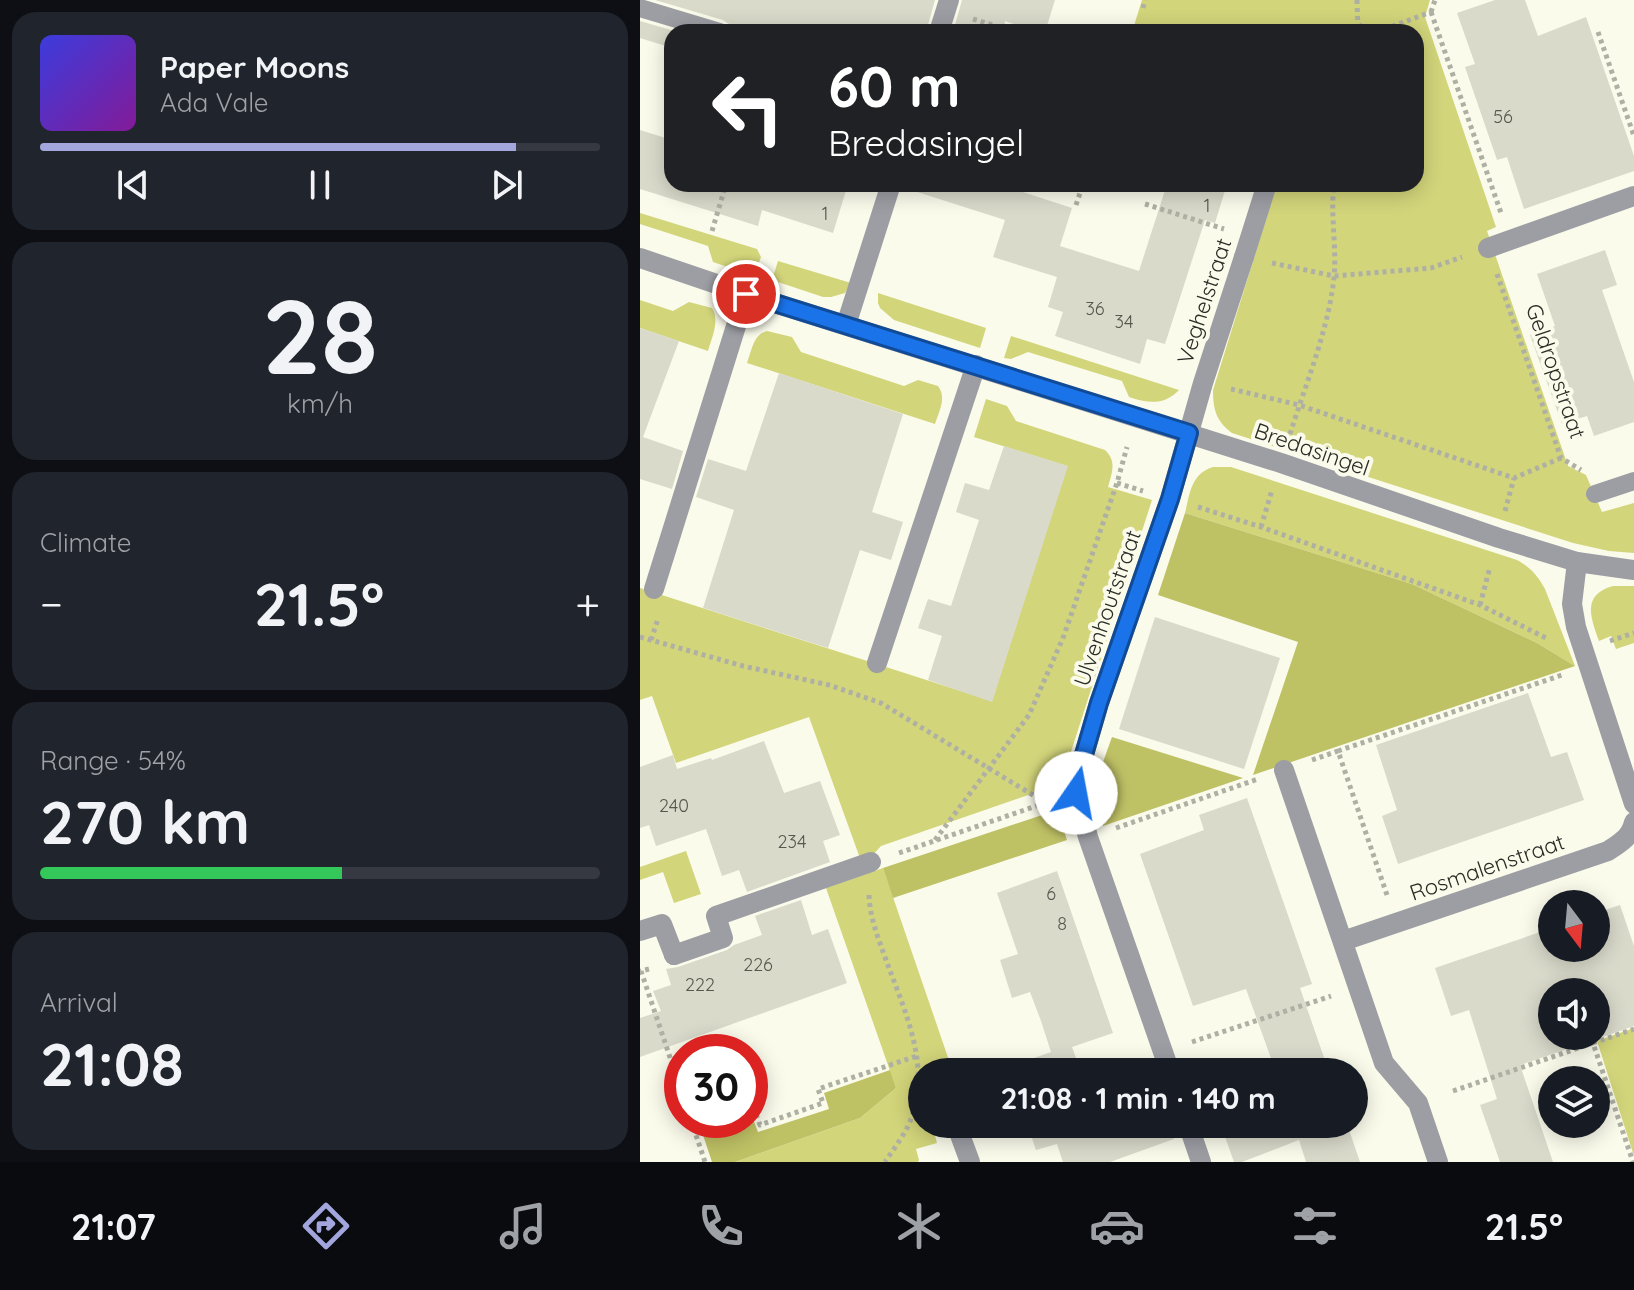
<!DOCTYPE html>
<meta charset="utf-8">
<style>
body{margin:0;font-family:Quicksand,sans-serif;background:#20242c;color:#f1f3f6;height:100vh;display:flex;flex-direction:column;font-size:30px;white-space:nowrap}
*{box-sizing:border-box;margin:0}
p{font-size:26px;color:#9ea1a6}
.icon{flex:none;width:44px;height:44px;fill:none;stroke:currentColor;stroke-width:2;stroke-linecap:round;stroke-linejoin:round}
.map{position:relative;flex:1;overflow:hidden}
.panel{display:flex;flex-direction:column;gap:12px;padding:12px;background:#0d0f14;width:640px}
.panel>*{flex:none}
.guide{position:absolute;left:24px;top:24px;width:760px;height:168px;border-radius:24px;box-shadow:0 4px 20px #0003;background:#202124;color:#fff;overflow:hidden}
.needle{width:52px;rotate:164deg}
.controls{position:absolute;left:898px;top:890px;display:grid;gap:16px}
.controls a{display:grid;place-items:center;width:72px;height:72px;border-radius:50%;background:#171b24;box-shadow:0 4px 20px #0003;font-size:40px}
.speed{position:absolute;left:24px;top:1034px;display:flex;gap:16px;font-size:40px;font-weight:700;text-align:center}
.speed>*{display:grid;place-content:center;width:104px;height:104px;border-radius:50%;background:#171b24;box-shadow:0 4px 20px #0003;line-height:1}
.speed .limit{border:12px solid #d22;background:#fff;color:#111}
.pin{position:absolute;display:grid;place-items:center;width:68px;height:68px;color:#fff;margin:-34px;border:4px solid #fff;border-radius:50%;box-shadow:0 2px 8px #0007}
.me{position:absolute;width:88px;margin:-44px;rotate:12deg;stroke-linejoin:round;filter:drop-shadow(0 0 6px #0008)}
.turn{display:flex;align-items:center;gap:28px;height:168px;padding:0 32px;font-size:36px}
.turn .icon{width:104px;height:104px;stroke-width:2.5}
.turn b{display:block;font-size:56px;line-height:68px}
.big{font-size:60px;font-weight:800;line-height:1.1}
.panel .card{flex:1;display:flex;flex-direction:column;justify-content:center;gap:12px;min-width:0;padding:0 28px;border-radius:24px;background:#20242c}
.panel .dial{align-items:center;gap:0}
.dial b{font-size:104px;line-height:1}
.song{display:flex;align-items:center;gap:24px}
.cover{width:96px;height:96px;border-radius:12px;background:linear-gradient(135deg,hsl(240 70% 55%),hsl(290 70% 35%))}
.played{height:8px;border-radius:4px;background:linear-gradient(90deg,#a3a6dc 85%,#363941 85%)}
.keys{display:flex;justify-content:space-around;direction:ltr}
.heat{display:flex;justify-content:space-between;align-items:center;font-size:44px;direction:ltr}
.charge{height:12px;border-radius:6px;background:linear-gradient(90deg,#34c759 54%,#363941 0)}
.trip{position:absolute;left:268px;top:1058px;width:460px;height:80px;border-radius:40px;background:#171b24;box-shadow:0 4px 20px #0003;font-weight:800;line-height:80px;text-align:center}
.tab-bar{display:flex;height:128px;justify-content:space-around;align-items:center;background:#090b0e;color:#9ea1a6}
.tab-bar .icon{width:56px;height:56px}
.tab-bar .selected{color:#a3a6dc}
.tab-bar b{font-size:36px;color:#f1f3f6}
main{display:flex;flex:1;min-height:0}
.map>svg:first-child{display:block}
</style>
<main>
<section class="panel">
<div class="card">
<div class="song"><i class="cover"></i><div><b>Paper Moons</b><p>Ada Vale</p></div></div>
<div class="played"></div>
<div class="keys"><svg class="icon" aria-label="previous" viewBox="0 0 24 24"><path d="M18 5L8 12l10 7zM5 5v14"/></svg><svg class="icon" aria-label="pause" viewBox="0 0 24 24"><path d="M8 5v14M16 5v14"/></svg><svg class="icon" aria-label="next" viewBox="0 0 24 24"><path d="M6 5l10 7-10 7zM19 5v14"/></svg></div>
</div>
<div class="card dial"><b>28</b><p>km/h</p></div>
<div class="card"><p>Climate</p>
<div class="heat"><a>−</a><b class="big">21.5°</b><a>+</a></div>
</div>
<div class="card"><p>Range · 54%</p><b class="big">270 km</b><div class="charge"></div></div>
<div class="card"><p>Arrival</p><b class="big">21:08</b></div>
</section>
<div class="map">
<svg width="994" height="1162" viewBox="0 0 994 1162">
<rect width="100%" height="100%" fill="#fafbeb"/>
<!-- green -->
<g fill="#d3d57b">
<path d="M502,0H790L785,17L856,227L847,231L928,466L946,475L962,512L994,503V553L969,551L933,543L592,433C576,421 573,409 573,390L637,184H776V32H492Z"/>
<polygon points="0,213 117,249 121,257 114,276 73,262 68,246 0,224"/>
<polygon points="138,261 211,283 205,293 191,297 183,297 132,280"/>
<polygon points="238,293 346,328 340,348 254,320 240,308 238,303"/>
<path d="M0,300L33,311L49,302L72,308C80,321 72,337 68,351L0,328Z"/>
<path d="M127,331L152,337L161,352L264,386L278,380L298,386C307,398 299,411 295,424L107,363C112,350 113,335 127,331Z"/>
<path d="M371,336L539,390C524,406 507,403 489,397L482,381L388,352L371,359L364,358Z"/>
<path d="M346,399L367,406L376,421L465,450C477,461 472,473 468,487L512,500L428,761L417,785L241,846L230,858L221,861L169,717L36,763L12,696L0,700V588L352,701L427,466L334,437Z"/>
<path d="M573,467H591L877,560C890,567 898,576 905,589L935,666L897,643L772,584L545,513C550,493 551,474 573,467Z"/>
<path d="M973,586H994V643L976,649L971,636L959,641C951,618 941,595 973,586Z"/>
<polygon points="46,851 61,894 34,903 23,872 0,880 0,867"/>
<polygon points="243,868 313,1072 282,1072 282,1124 292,1124 297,1143 276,1149 279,1160 278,1162 95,1162 220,1118 256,1088 186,888"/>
<polygon points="994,1028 994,1156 957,1041"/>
</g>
<!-- forest -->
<g fill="#bfc165">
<polygon points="545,513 772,584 897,643 935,666 613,775 658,642 518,595"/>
<path d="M472,737L603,778L463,826C452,788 459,773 472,737Z"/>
<polygon points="417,810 427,840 253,898 243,868"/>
<polygon points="250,1070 256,1088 220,1118 95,1162 72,1162 63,1135 113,1119 118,1132 189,1109 184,1093"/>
</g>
<!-- building -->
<g fill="#d9daca" fill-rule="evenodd">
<polygon points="15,0 295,0 286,32 92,32 89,24 83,20"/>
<polygon points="322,0 415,0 405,32 397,32 365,21 364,32 313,32"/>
<polygon points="855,0 885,0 898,36 946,17 994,156 994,171 884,209 867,157 857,160 825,67 835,64 817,13"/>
<polygon points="0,21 38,32 32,32 32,48 0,38"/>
<polygon points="0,130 32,140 32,184 208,184 193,233 122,210 118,226 0,189"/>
<polygon points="275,184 358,184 432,208 420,246 499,271 527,184 587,184 575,223 565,220 525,344 507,339 500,364 415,336 423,312 408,307 417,277 353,257 365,220 274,191"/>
<polygon points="965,250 977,285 962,290 994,382 994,422 954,436 947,416 922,424 890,335 915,326 897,274"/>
<polygon points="0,328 39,341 3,437 43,451 32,489 0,479"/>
<polygon points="139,373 263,414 232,512 263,522 251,560 220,550 188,648 63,608 94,510 56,497 68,459 106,471"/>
<polygon points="364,446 428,466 352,702 288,680 302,636 278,628 288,599 311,606 339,520 316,512 325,483 349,490"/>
<polygon points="515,617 640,658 604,769 479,729"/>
<polygon points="888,693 911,757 927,752 944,800 758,864 742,816 757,810 736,745"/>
<polygon points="124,741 144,793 180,781 200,835 183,841 190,862 107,892 99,870 82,876 66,829 16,846 9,825 0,828 0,767 33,755 37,769 71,758 72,760"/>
<polygon points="607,798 672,984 660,988 689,1072 636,1072 606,989 553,1006 500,854 564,830 559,815"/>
<polygon points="417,871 473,1033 432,1047 441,1072 399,1072 394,1058 411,1052 401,1021 390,992 372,998 360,960 378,954 357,893"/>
<polygon points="161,900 172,935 188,929 207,983 0,1057 0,1018 21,1011 13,991 31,985 26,969 38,967 87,950 94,945 122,935 115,916"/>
<path d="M980,905L994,946V1026L880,1065L913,1162H860L840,1105L857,1099L829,1010L811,1016L795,968L912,928V948H956V913ZM912,992H956V1036H912Z"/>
<polygon points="387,1124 529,1124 534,1139 470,1162 423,1162 417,1144 396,1150"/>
<polygon points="612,1124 707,1124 720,1162 666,1162 659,1140 602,1162 594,1162 584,1134"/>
</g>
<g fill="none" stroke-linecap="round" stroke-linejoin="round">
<!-- path -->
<g stroke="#afb0a4" stroke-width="5" stroke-dasharray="4 4" stroke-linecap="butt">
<polyline points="717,0 718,32"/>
<polyline points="503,8 505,0"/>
<polyline points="791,12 861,213"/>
<polyline points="791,12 795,0"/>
<polyline points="333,19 375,32"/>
<polyline points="719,25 733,32"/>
<polyline points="737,32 791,12"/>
<polyline points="958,32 994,136"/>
<polyline points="505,204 584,229"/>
<polyline points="436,205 443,184"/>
<polyline points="72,231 86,184"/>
<polyline points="632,263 694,276 791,268 822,257"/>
<polyline points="857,274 921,458 941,470"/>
<polyline points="591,389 659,405 874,478 921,458"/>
<path d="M650,434C666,383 688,331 694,278C697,247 690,215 694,184"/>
<polyline points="477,483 503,491"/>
<polyline points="558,507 621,527 840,605 908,639"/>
<polyline points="865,511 874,478"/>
<polyline points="621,527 632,490"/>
<polyline points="840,605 850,567"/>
<polyline points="0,637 103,666 189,685 241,703 406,803"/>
<polyline points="11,640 18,619"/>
<polyline points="970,641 994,633"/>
<polyline points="672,760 698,751"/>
<polyline points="476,828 618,779"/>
<polyline points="295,840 389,715 423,638 477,483 487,447"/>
<polyline points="259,853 408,802"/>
<path d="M229,895C230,918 238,938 246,960C265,1012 294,1071 268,1126C262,1138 253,1150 245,1162"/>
<polyline points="747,895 698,751 922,675"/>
<polyline points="9,969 1,971 42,1093"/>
<polyline points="552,1042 691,996"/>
<polyline points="953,1043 994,1029"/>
<polyline points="813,1091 953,1043 993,1162"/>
<polyline points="110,1114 115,1112 120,1125 183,1103 178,1089 277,1056"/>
<polyline points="51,1120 65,1162"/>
<polyline points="55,1132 92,1120"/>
</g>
<!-- service -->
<g stroke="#9c9ea4" stroke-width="18">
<polyline points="0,8 80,32"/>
<polyline points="955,494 994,481"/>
</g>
<!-- pedestrian -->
<g stroke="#9c9ea4" stroke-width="20">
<polyline points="604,257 627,184"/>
<polyline points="34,955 83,938 76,916 231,862"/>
</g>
<!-- minor -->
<g stroke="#9c9ea4" stroke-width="20">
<polyline points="299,32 309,0"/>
<polyline points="848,248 994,196"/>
<polyline points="0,258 106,294 641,463 859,538 937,562 994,570"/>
<polyline points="206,325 251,184"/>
<polyline points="937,562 932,604 936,627 994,804"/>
<polyline points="14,589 106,294"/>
<polyline points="237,663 336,365"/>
<polyline points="644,770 744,1063 778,1103 798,1162"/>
<polyline points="0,931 22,924 34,955"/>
<path d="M703,941L968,851C980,843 991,837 994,822"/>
<polyline points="530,1072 448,837 436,793 436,782 459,703 530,499 563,383 604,257"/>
<polyline points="316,1124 330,1162"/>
<polyline points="548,1124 561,1162"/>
</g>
</g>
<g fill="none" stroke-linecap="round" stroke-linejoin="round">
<defs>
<polyline id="route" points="106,294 549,433 530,499 459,703 436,782 436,793"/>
</defs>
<!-- route casing -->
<use href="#route" stroke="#114b97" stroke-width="20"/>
<!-- route -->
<use href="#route" stroke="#1a73e8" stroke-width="14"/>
</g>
<g text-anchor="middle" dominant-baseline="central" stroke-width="8" stroke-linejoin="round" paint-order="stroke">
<!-- number labels -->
<g font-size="18" fill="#56584f">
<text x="863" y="116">56</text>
<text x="567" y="205">1</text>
<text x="185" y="213">1</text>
<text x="455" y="308">36</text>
<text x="484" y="321">34</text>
<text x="34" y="805">240</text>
<text x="152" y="841">234</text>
<text x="411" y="893">6</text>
<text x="422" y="923">8</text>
<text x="118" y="964">226</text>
<text x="60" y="984">222</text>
</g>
<!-- street labels -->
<g font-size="22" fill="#2b2c26" stroke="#fafbeb">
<text transform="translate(564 301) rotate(-72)">Veghelstraat</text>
<text transform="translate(916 371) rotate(71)">Geldropstraat</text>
<text transform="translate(672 449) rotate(19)">Bredasingel</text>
<text transform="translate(467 608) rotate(-71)">Ulvenhoutstraat</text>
<text transform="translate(847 867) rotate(-19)">Rosmalenstraat</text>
</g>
</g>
</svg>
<div class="controls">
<a><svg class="needle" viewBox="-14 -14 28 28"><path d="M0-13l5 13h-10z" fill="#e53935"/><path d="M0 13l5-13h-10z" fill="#9ea1a6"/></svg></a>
<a><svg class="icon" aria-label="sound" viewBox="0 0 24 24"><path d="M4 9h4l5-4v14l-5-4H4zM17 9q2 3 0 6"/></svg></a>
<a><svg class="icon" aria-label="layers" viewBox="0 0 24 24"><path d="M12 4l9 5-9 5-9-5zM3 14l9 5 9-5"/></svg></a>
</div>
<div class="speed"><div class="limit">30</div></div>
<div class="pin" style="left:106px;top:294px;background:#d93025"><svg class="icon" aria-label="arrive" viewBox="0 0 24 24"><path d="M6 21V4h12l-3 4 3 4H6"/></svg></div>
<svg class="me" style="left:436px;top:793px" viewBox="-20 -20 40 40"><circle r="19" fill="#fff"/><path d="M0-13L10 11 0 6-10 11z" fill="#1a73e8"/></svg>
<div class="trip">21:08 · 1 min · 140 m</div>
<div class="guide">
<div class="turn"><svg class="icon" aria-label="left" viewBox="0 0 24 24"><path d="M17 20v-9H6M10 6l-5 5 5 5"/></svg><div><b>60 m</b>Bredasingel</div></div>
</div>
</div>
</main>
<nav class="tab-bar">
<b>21:07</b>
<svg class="icon selected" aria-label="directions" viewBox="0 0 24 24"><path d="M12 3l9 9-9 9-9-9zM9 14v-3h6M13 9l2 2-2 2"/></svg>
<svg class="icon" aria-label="music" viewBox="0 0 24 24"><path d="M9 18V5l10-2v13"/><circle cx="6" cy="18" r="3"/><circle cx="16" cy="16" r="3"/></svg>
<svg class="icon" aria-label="phone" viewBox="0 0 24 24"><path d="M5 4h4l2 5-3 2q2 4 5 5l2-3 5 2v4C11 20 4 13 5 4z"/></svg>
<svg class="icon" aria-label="climate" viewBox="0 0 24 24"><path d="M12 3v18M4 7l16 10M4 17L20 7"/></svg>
<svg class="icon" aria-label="car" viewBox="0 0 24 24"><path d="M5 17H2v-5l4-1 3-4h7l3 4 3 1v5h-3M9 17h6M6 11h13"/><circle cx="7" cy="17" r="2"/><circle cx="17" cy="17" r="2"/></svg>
<svg class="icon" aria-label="filters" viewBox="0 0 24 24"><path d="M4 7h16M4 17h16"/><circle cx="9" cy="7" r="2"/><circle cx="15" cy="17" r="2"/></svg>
<b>21.5°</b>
</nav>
